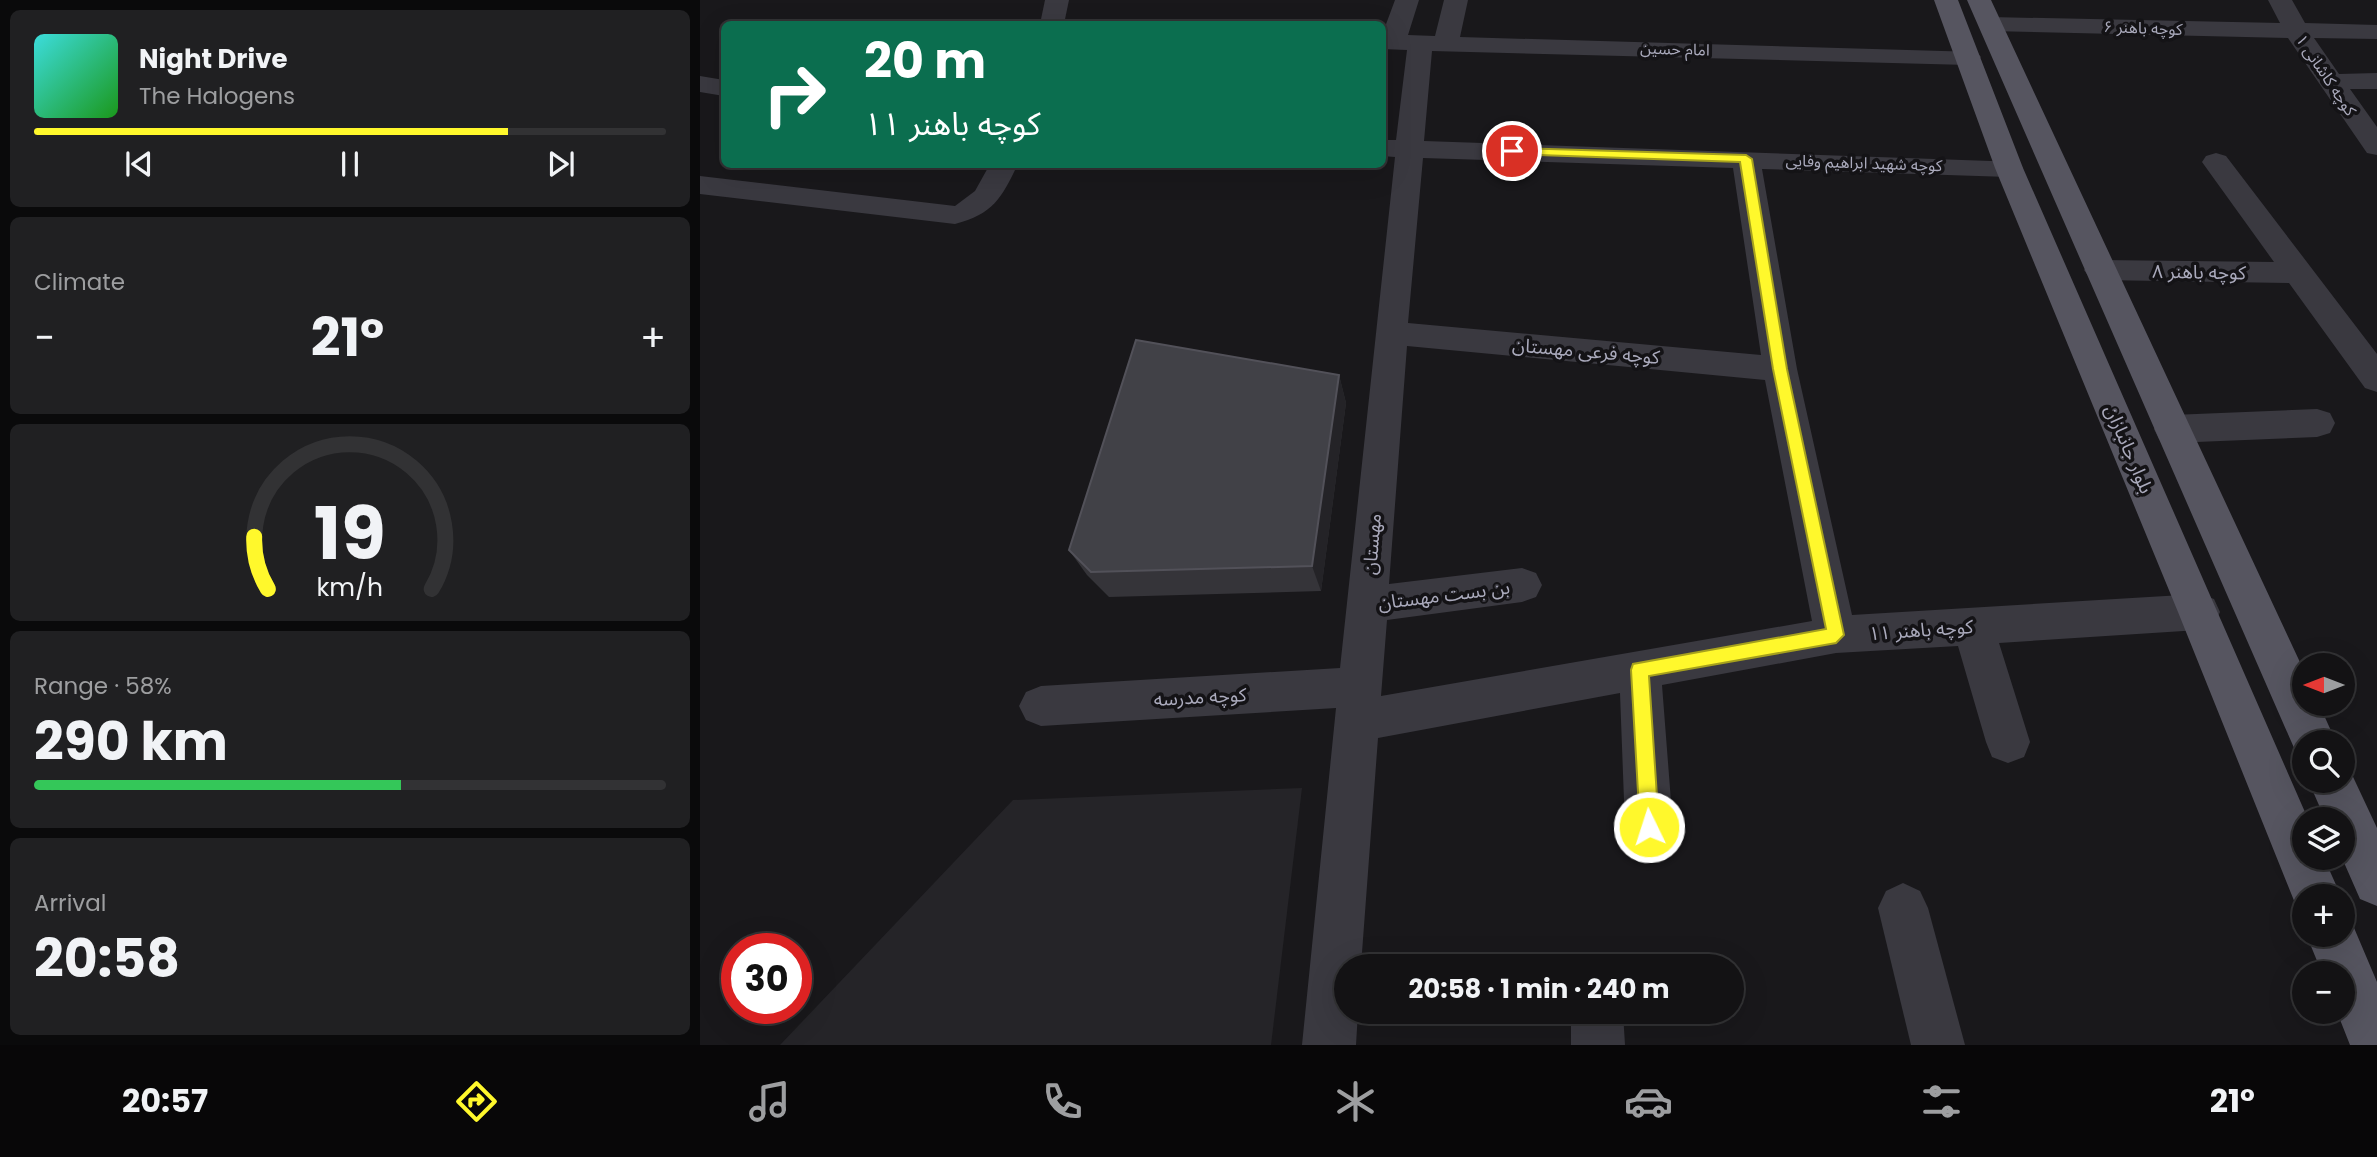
<!DOCTYPE html>
<meta charset="utf-8">
<style>
body{margin:0;font-family:Poppins,"Noto Sans Arabic",sans-serif;background:#202022;color:#f1f3f6;height:100vh;display:flex;flex-direction:column;font-size:26px;white-space:nowrap}
*{box-sizing:border-box;margin:0}
p{font-size:23px;color:#9d9ea0}
.icon{flex:none;width:38px;height:38px;fill:none;stroke:currentColor;stroke-width:2;stroke-linecap:round;stroke-linejoin:round}
.map{position:relative;flex:1;overflow:hidden}
.sheet{display:flex;flex-direction:column;gap:10px;padding:10px;background:#0a0a0b;width:700px}
.sheet>*{flex:none}
.hud{position:absolute;left:21px;top:21px;width:665px;height:147px;border-radius:10px;box-shadow:0 7px 28px #0002,0 0 0 2px #323234;background:#0b6e4f;color:#fff;overflow:hidden}
.needle{width:46px;rotate:270deg}
.controls{position:absolute;left:1592px;top:653px;display:grid;gap:14px}
.controls a{display:grid;place-items:center;width:63px;height:63px;border-radius:50%;background:#131214;box-shadow:0 7px 28px #0002,0 0 0 2px #323234;font-size:35px}
.speed{position:absolute;left:21px;top:933px;display:flex;gap:14px;font-size:35px;font-weight:700;text-align:center}
.speed>*{display:grid;place-content:center;width:91px;height:91px;border-radius:50%;background:#131214;box-shadow:0 7px 28px #0002,0 0 0 2px #323234;line-height:1}
.speed .limit{border:10px solid #d22;background:#fff;color:#111}
.pin{position:absolute;display:grid;place-items:center;width:60px;height:60px;color:#fff;margin:-30px;border:4px solid #fff;border-radius:50%;box-shadow:0 2px 7px #0007}
.me{position:absolute;width:77px;margin:-38px;rotate:356deg;stroke-linejoin:round;filter:drop-shadow(0 0 5px #0008)}
.turn{display:flex;align-items:center;gap:24px;height:147px;padding:0 28px;font-size:32px}
.turn .icon{width:91px;height:91px;stroke-width:2.5}
.turn b{display:block;font-size:49px;line-height:60px}
.big{font-size:52px;font-weight:700;line-height:1.1}
.sheet .widget{flex:1;display:flex;flex-direction:column;justify-content:center;gap:10px;min-width:0;padding:0 24px;border-radius:10px;background:#202022}
.sheet .dial{align-items:center;gap:0}
.dial svg{height:182px;overflow:visible;fill:none;stroke:#323234;stroke-width:7;stroke-linecap:round;text-anchor:middle}
.dial text{fill:#f1f3f6;stroke:none}
.song{display:flex;align-items:center;gap:21px}
.cover{width:84px;height:84px;border-radius:10px;background:linear-gradient(135deg,hsl(180 70% 55%),hsl(120 70% 35%))}
.played{height:7px;border-radius:4px;background:linear-gradient(90deg,#fff82c 75%,#323234 75%)}
.keys{display:flex;justify-content:space-around;direction:ltr}
.heat{display:flex;justify-content:space-between;align-items:center;font-size:38px;direction:ltr}
.charge{height:10px;border-radius:5px;background:linear-gradient(90deg,#34c759 58%,#323234 0)}
.trip{position:absolute;left:634px;top:954px;width:410px;height:70px;border-radius:35px;background:#131214;box-shadow:0 7px 28px #0002,0 0 0 2px #323234;font-weight:700;line-height:70px;text-align:center}
.tab-bar{display:flex;height:112px;justify-content:space-around;align-items:center;background:#080708;color:#9d9ea0}
.tab-bar .icon{width:49px;height:49px}
.tab-bar .active{color:#fff82c}
.tab-bar b{font-size:32px;color:#f1f3f6}
main{display:flex;flex:1;min-height:0}
.map>svg:first-child{display:block}
</style>
<main>
<section class="sheet">
<div class="widget">
<div class="song"><i class="cover"></i><div><b>Night Drive</b><p>The Halogens</p></div></div>
<div class="played"></div>
<div class="keys"><svg class="icon" aria-label="previous" viewBox="0 0 24 24"><path d="M18 5L8 12l10 7zM5 5v14"/></svg><svg class="icon" aria-label="pause" viewBox="0 0 24 24"><path d="M8 5v14M16 5v14"/></svg><svg class="icon" aria-label="next" viewBox="0 0 24 24"><path d="M6 5l10 7-10 7zM19 5v14"/></svg></div>
</div>
<div class="widget"><p>Climate</p>
<div class="heat"><a>−</a><b class="big">21°</b><a>+</a></div>
</div>
<div class="widget dial"><svg viewBox="0 0 100 80">
<path d="M14 69A42 42 0 1 1 86 69"/>
<path d="M14 69A42 42 0 0 1 8 46" stroke="#fff82c"/>
<text x="50" y="56" font-size="32" font-weight="700">19</text>
<text x="50" y="72" font-size="11">km/h</text>
</svg></div>
<div class="widget"><p>Range · 58%</p><b class="big">290 km</b><div class="charge"></div></div>
<div class="widget"><p>Arrival</p><b class="big">20:58</b></div>
</section>
<div class="map">
<svg width="1677" height="1045" viewBox="0 0 1677 1045">
<rect width="100%" height="100%" fill="#19181b"/>
<!-- built -->
<polygon fill="#252428" points="602,788 571,1045 80,1045 313,800"/>
<g fill="none" stroke-linecap="round" stroke-linejoin="round">
<!-- minor -->
<g fill="#3a3940" fill-rule="evenodd">
<polygon points="345,0 369,0 364,24 340,24"/>
<path d="M695,0H719L708,35L735,36L744,0H768L760,37L1277,52L1281,57L1277,62L1268,65L732,51L724,141L1319,162L1323,168L1319,174L1309,177L1062,169L1097,369L1152,615L1499,594L1514,599L1520,612L1514,625L1499,630L1299,643L1330,742L1324,757L1308,763L1292,757L1286,742L1258,646L1136,653L962,685L973,827L966,844L949,851L932,844L925,827L920,693L678,738L661,966H646V1012H658L656,1045H602L636,708L341,726L326,720L319,706L326,692L341,686L640,668L695,157L682,156V140H696L707,50L682,49V35ZM723,158L1033,168L1061,355L708,323ZM707,346L1065,380L1112,621L681,696L687,620L822,602L836,597L842,585L836,573L822,568L689,584Z"/>
<polygon points="1568,0 1592,0 1605,23 1677,25 1677,39 1614,38 1639,74 1677,73 1677,89 1650,89 1677,127 1677,155 1667,153 1588,38 1290,31 1281,29 1278,24 1281,19 1290,17 1580,23"/>
<polygon points="0,76 24,80 24,96 0,92"/>
<polygon points="1516,153 1526,156 1677,354 1677,392 1665,388 1589,283 1400,280 1389,277 1384,270 1389,263 1400,260 1574,262 1502,162 1506,156"/>
<path d="M290,164H318C301,199 293,214 255,224L0,194V176L255,206L275,191Z"/>
<polygon points="1617,409 1630,413 1635,423 1630,433 1617,437 1472,443 1459,439 1454,429 1459,419 1472,415"/>
<polygon points="1203,883 1220,891 1228,908 1265,1045 1211,1045 1178,908 1186,891"/>
<polygon points="871,1012 923,1012 925,1045 871,1045"/>
</g>
<!-- major -->
<g fill="#565560" fill-rule="evenodd">
<polygon points="1234,0 1258,0 1323,168 1608,819 1605,819 1605,858 1624,858 1641,896 1605,896 1605,916 1599,913 1478,612 1295,168"/>
<polygon points="1267,0 1291,0 1605,673 1605,704 1619,704 1636,742 1605,742 1605,760 1598,757"/>
<polygon points="1643,763 1647,764 1677,828 1677,906 1660,899 1642,858 1643,819 1625,819 1608,780 1643,780"/>
<polygon points="1643,914 1649,916 1677,982 1677,1045 1650,1045 1637,1012 1643,1012 1643,973 1622,973 1606,934 1643,934"/>
</g>
</g>
<!-- wall -->
<polygon fill="#353439" points="639,375 646,403 621,591 409,597 387,575 369,550"/>
<!-- shaded-wall -->
<polygon fill="#242327" points="639,375 646,403 621,591 612,566"/>
<!-- building -->
<polygon fill="#414147" stroke="#525159" stroke-width="2" points="436,340 639,375 612,566 391,572 369,550"/>
<!-- route -->
<polygon fill="#fff82c" stroke="#a6a11d" stroke-width="2" points="812,148 1046,155 1052,159 1087,369 1144,635 1136,643 949,676 959,827 956,834 949,837 942,834 940,827 931,670 933,664 1126,629 1073,369 1040,162 808,154 808,149"/>
<g text-anchor="middle" dominant-baseline="central" stroke-width="7" stroke-linejoin="round" paint-order="stroke">
<!-- far-street labels -->
<g font-size="16" fill="#aaaabc" stroke="#141316">
<text transform="translate(1443 28) rotate(2)">کوچه باهنر ۶</text>
<text transform="translate(975 49) rotate(2)">امام حسین</text>
<text transform="translate(1626 75) rotate(56)">کوچه کاشانی ۱</text>
<text transform="translate(1164 163) rotate(2)">کوچه شهید ابراهیم وفایی</text>
</g>
<!-- street labels -->
<g font-size="19" fill="#aaaabc" stroke="#141316">
<text transform="translate(1499 272) rotate(1)">کوچه باهنر ۸</text>
<text transform="translate(886 351) rotate(5)">کوچه فرعی مهستان</text>
<text transform="translate(1429 449) rotate(67)">بلوار جانبازان</text>
<text transform="translate(672 544) rotate(-85)">مهستان</text>
<text transform="translate(744 595) rotate(-7)">بن بست مهستان</text>
<text transform="translate(1221 630) rotate(-4)">کوچه باهنر ۱۱</text>
<text transform="translate(500 697) rotate(-3)">کوچه مدرسه</text>
</g>
</g>
</svg>
<div class="controls">
<a><svg class="needle" viewBox="-14 -14 28 28"><path d="M0-13l5 13h-10z" fill="#e53935"/><path d="M0 13l5-13h-10z" fill="#9d9ea0"/></svg></a>
<a><svg class="icon" aria-label="search" viewBox="0 0 24 24"><circle cx="10" cy="10" r="6"/><path d="M15 15l6 6"/></svg></a>
<a><svg class="icon" aria-label="layers" viewBox="0 0 24 24"><path d="M12 4l9 5-9 5-9-5zM3 14l9 5 9-5"/></svg></a>
<a>+</a>
<a>−</a>
</div>
<div class="speed"><div class="limit">30</div></div>
<div class="pin" style="left:812px;top:151px;background:#d93025"><svg class="icon" aria-label="arrive" viewBox="0 0 24 24"><path d="M6 21V4h12l-3 4 3 4H6"/></svg></div>
<svg class="me" style="left:949px;top:827px" viewBox="-20 -20 40 40"><circle r="17" fill="#fff82c" stroke="#fff" stroke-width="3"/><path d="M0-11L8 9 0 5-8 9z" fill="#fff"/></svg>
<div class="trip">20:58 · 1 min · 240 m</div>
<div class="hud">
<div class="turn"><svg class="icon" aria-label="right" viewBox="0 0 24 24"><path d="M7 20v-9h11M14 6l5 5-5 5"/></svg><div><b>20 m</b>کوچه باهنر ۱۱</div></div>
</div>
</div>
</main>
<nav class="tab-bar">
<b>20:57</b>
<svg class="icon active" aria-label="directions" viewBox="0 0 24 24"><path d="M12 3l9 9-9 9-9-9zM9 14v-3h6M13 9l2 2-2 2"/></svg>
<svg class="icon" aria-label="music" viewBox="0 0 24 24"><path d="M9 18V5l10-2v13"/><circle cx="6" cy="18" r="3"/><circle cx="16" cy="16" r="3"/></svg>
<svg class="icon" aria-label="phone" viewBox="0 0 24 24"><path d="M5 4h4l2 5-3 2q2 4 5 5l2-3 5 2v4C11 20 4 13 5 4z"/></svg>
<svg class="icon" aria-label="climate" viewBox="0 0 24 24"><path d="M12 3v18M4 7l16 10M4 17L20 7"/></svg>
<svg class="icon" aria-label="car" viewBox="0 0 24 24"><path d="M5 17H2v-5l4-1 3-4h7l3 4 3 1v5h-3M9 17h6M6 11h13"/><circle cx="7" cy="17" r="2"/><circle cx="17" cy="17" r="2"/></svg>
<svg class="icon" aria-label="filters" viewBox="0 0 24 24"><path d="M4 7h16M4 17h16"/><circle cx="9" cy="7" r="2"/><circle cx="15" cy="17" r="2"/></svg>
<b>21°</b>
</nav>
